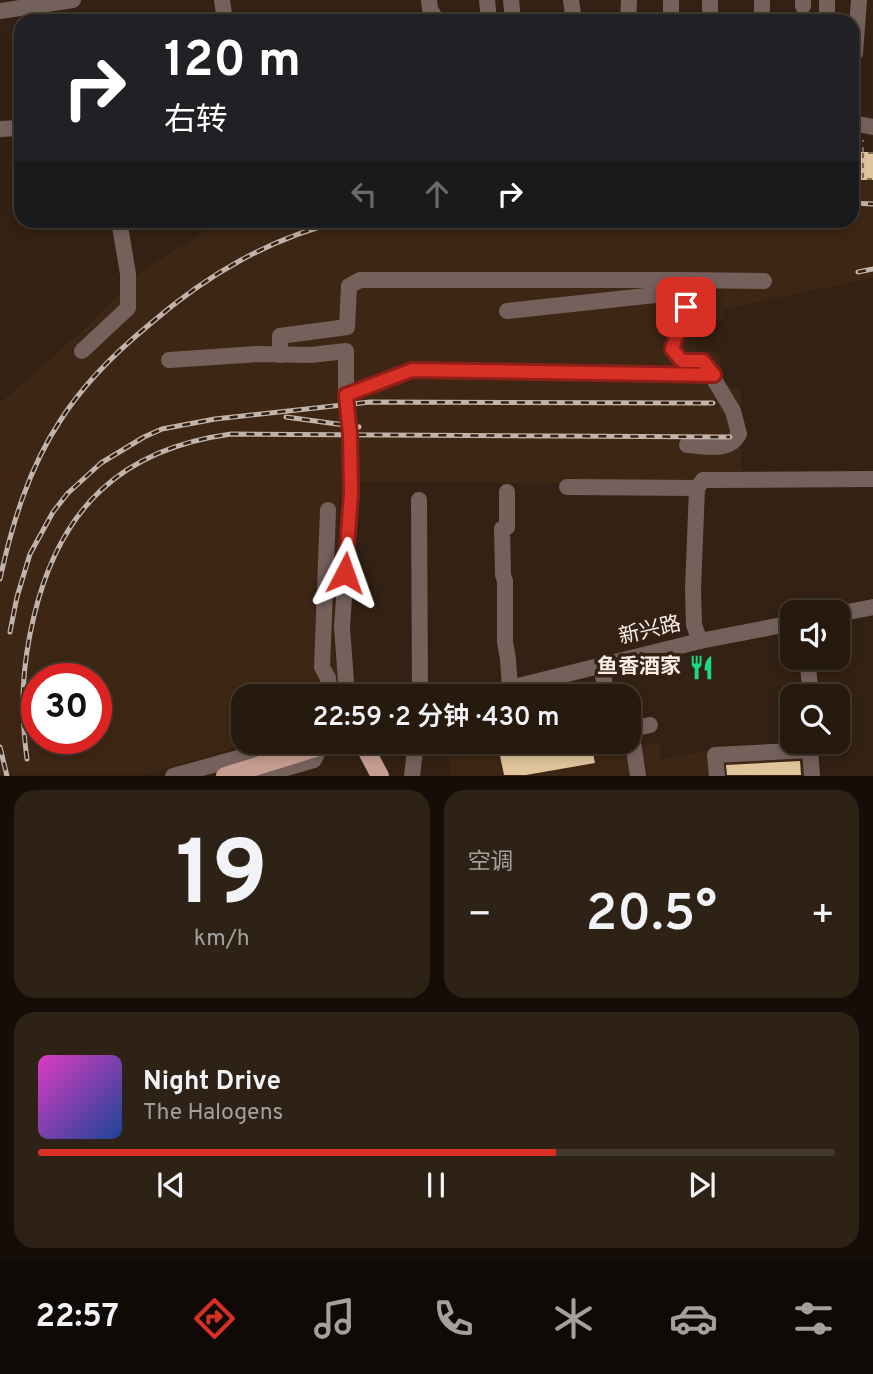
<!DOCTYPE html>
<html lang="zh">
<meta charset="utf-8">
<style>
body{margin:0;font-family:Overpass,"Noto Sans SC",sans-serif;background:#2e2217;color:#f1f3f6;height:100vh;display:flex;flex-direction:column;font-size:26px;white-space:nowrap}
*{box-sizing:border-box;margin:0}
p{font-size:23px;color:#a4a09e}
.icon{flex:none;width:38px;height:38px;fill:none;stroke:currentColor;stroke-width:2;stroke-linecap:round;stroke-linejoin:round}
.map{position:relative;height:776px;overflow:hidden}
.panel{display:flex;flex-direction:column;gap:14px;padding:14px;background:#150e08;flex:1}
.panel>*{flex:none}
.guide{position:absolute;left:14px;top:14px;width:845px;height:214px;border-radius:21px;box-shadow:0 4px 10px #0003,0 0 0 2px #42382e;background:#202124;color:#fff;overflow:hidden}
.controls{position:absolute;left:780px;top:600px;display:grid;gap:14px}
.controls a{display:grid;place-items:center;width:70px;height:70px;border-radius:14px;background:#26190e;box-shadow:0 4px 10px #0003,0 0 0 2px #42382e;font-size:35px}
.speed{position:absolute;left:21px;top:663px;display:flex;gap:14px;font-size:35px;font-weight:700;text-align:center}
.speed>*{display:grid;place-content:center;width:91px;height:91px;border-radius:50%;background:#26190e;box-shadow:0 4px 10px #0003,0 0 0 2px #42382e;line-height:1}
.speed .limit{border:10px solid #d22;background:#fff;color:#111}
.pin{position:absolute;display:grid;place-items:center;width:60px;height:60px;color:#fff;margin:-30px;border-radius:14px;box-shadow:0 4px 10px #0006}
.me{position:absolute;width:77px;margin:-38px;rotate:4deg;stroke-linejoin:round;filter:drop-shadow(0 0 5px #0008)}
.turn{display:flex;align-items:center;gap:24px;height:147px;padding:0 35px;font-size:32px}
.turn .icon{width:91px;height:91px;stroke-width:2.5}
.turn b{display:block;font-size:49px;line-height:60px}
.lanes{display:flex;align-items:center;height:66px;padding:0 35px;background:#0003;justify-content:center;gap:35px;direction:ltr}
.lanes .off{opacity:.35}
.big{font-size:52px;font-weight:600;line-height:1.1}
.panel .tile{flex:1;display:flex;flex-direction:column;justify-content:center;gap:10px;min-width:0;padding:0 24px;border-radius:21px;background:#2e2217}
.panel .dial{align-items:center;gap:0}
.dial b{font-size:91px;line-height:1}
.song{display:flex;align-items:center;gap:21px}
.cover{width:84px;height:84px;border-radius:10px;background:linear-gradient(135deg,hsl(310 70% 55%),hsl(220 70% 35%))}
.played{height:7px;border-radius:4px;background:linear-gradient(90deg,#d93025 65%,#42382e 65%)}
.keys{display:flex;justify-content:space-around;direction:ltr}
.heat{display:flex;justify-content:space-between;align-items:center;font-size:38px;direction:ltr}
.panel .tiles{flex:1;display:grid;gap:14px;grid-template-columns:1fr 1fr}
.tile:last-child{grid-column:span 2}
.trip{position:absolute;left:231px;top:684px;width:410px;height:70px;border-radius:21px;background:#26190e;box-shadow:0 4px 10px #0003,0 0 0 2px #42382e;font-weight:600;line-height:70px;text-align:center}
.menu{display:flex;height:112px;justify-content:space-around;align-items:center;background:#0f0a06;color:#a4a09e}
.menu .icon{width:49px;height:49px}
.menu .current{color:#d93025}
.menu b{font-size:32px;color:#f1f3f6}
.map>svg:first-child{display:block}
</style>
<div class="map">
<svg width="873" height="776" viewBox="0 0 873 776">
<rect width="100%" height="100%" fill="#332113"/>
<!-- built -->
<g fill="#3e2614" fill-rule="evenodd">
<path d="M852,179H873V278L724,309L723,318L697,323L696,350L718,353L725,384L741,389V471L699,472L687,484L364,482L346,474L339,502L333,645L341,696H243V742H256L144,775H0V403L82,331L144,269L223,221L852,220ZM37,679H96V738H37Z"/>
<polygon points="459,742 611,742 615,752 659,743 661,760 713,749 814,742 816,775 451,776 449,758 460,756"/>
</g>
<!-- building -->
<g fill="#dfc49c">
<rect x="852" y="152" width="21" height="28"/>
<polygon points="548,742 591,742 595,763 526,775 504,775 499,751"/>
<polygon points="800,761 801,775 727,775 726,765"/>
</g>
<g fill="none" stroke-linecap="round" stroke-linejoin="round">
<!-- path -->
<g stroke="#7e6e62" stroke-width="2" stroke-dasharray="5 5" stroke-linecap="butt">
<polyline points="863,152 863,140"/>
<polyline points="873,153 863,153 863,179 873,179"/>
</g>
<!-- minor -->
<g stroke="#75615c" stroke-width="16">
<polyline points="222,0 225,21"/>
<polyline points="429,0 430,9 437,21"/>
<polyline points="487,0 489,21"/>
<polyline points="511,0 513,21"/>
<polyline points="571,0 574,21"/>
<polyline points="827,0 827,17"/>
<polyline points="803,6 803,0"/>
<polyline points="0,11 73,0"/>
<polyline points="628,21 629,0"/>
<polyline points="671,21 671,0"/>
<polyline points="710,21 710,0"/>
<polyline points="762,21 762,0"/>
<polyline points="855,53 859,0"/>
<polyline points="852,123 873,127"/>
<polyline points="0,129 21,128"/>
<polyline points="683,289 681,280 764,281"/>
<path d="M507,311L683,292L686,307L672,350L682,361H703L733,411L739,434C729,453 706,446 687,445"/>
<polyline points="82,351 128,308 128,274 119,220"/>
<polyline points="280,355 280,336 347,327 349,286 360,280 681,280"/>
<polyline points="169,360 258,354 311,355 346,351 346,395 350,434 351,494 342,627 347,696"/>
<polyline points="346,395 412,370 714,375"/>
<polyline points="567,487 697,488 703,480 873,479"/>
<polyline points="697,488 693,589 694,625 700,641"/>
<polyline points="507,492 507,527 502,529 503,575 505,581 505,642 508,659 510,688"/>
<polyline points="419,500 420,696"/>
<polyline points="328,510 322,667 328,678 330,696"/>
<polyline points="838,614 873,607"/>
<polyline points="807,658 811,696"/>
<polyline points="601,665 607,696"/>
<polyline points="478,696 700,641 793,623"/>
<polyline points="631,729 638,776"/>
<polyline points="628,730 650,725"/>
<polyline points="173,776 296,742"/>
<polyline points="259,776 314,760 320,747 311,743"/>
<polyline points="412,776 416,742"/>
<polyline points="717,776 715,755 810,750 812,776"/>
</g>
<!-- major -->
<g stroke="#c69d91" stroke-width="18">
<polyline points="362,742 380,776"/>
<polyline points="225,776 335,742"/>
</g>
<defs>
<g id="rail">
<polyline points="852,203 873,204"/>
<polyline points="858,272 873,269"/>
<polyline points="286,417 359,427"/>
<path d="M0,579C12,524 29,468 60,421C84,383 116,352 150,324C208,274 270,238 345,220"/>
<polyline points="10,632 17,597 30,554 53,512 68,493 101,463 144,437 162,429 215,419 370,402 713,403"/>
<polyline points="0,747 7,776"/>
<path d="M27,759C20,707 22,666 34,616C60,508 121,449 231,434L730,437"/>
</g>
</defs>
<!-- rail casing -->
<use href="#rail" stroke="#c2b4aa" stroke-width="5"/>
<!-- rail -->
<use href="#rail" stroke="#332113" stroke-width="2.5" stroke-dasharray="8" stroke-linecap="butt"/>
</g>
<g fill="none" stroke-linecap="round" stroke-linejoin="round">
<defs>
<polyline id="route" points="345,573 351,494 350,435 346,395 412,370 714,375 703,361 682,361 672,349 686,307"/>
</defs>
<!-- route casing -->
<use href="#route" stroke="#8d1f18" stroke-width="18"/>
<!-- route -->
<use href="#route" stroke="#d93025" stroke-width="12"/>
</g>
<!-- icons -->
<defs>
<symbol id="restaurant-bare" viewBox="-9 -9 18 18"><path d="M-5-6h1v4h1v-4h1v4h1v-4h1v5L-1.5 .5V6h-2V.5L-5-1ZM5-6V6H3V1.5H1.5Q1.5-4 5-6Z" fill="#1ad988" stroke="#332113" stroke-width="2.5" paint-order="stroke"/></symbol>
</defs>
<g fill-rule="evenodd">
<use href="#restaurant-bare" x="684" y="650" width="35" height="35"/>
</g>
<g text-anchor="middle" dominant-baseline="central" stroke-width="7" stroke-linejoin="round" paint-order="stroke">
<!-- street labels -->
<g font-size="21" fill="#f9ede4" stroke="#332113">
<text transform="translate(650 631) rotate(-13)">新兴路</text>
</g>
<!-- poi labels -->
<g font-size="21" font-weight="bold" fill="#f9ede4" stroke="#332113" text-anchor="end">
<text x="681" y="667">鱼香酒家</text>
</g>
</g>
</svg>
<div class="controls">
<a><svg class="icon" aria-label="sound" viewBox="0 0 24 24"><path d="M4 9h4l5-4v14l-5-4H4zM17 9q2 3 0 6"/></svg></a>
<a><svg class="icon" aria-label="search" viewBox="0 0 24 24"><circle cx="10" cy="10" r="6"/><path d="M15 15l6 6"/></svg></a>
</div>
<div class="speed"><div class="limit">30</div></div>
<div class="pin" style="left:686px;top:307px;background:#d93025"><svg class="icon" aria-label="arrive" viewBox="0 0 24 24"><path d="M6 21V4h12l-3 4 3 4H6"/></svg></div>
<svg class="me" style="left:345px;top:573px" viewBox="-20 -20 40 40"><path d="M0-17L14 15 0 8-14 15z" fill="#d93025" stroke="#fff" stroke-width="4"/></svg>
<div class="trip">22:59 · 2 分钟 · 430 m</div>
<div class="guide">
<div class="turn"><svg class="icon" aria-label="right" viewBox="0 0 24 24"><path d="M7 20v-9h11M14 6l5 5-5 5"/></svg><div><b>120 m</b>右转</div></div>
<div class="lanes"><svg class="icon off" aria-label="left" viewBox="0 0 24 24"><path d="M17 20v-9H6M10 6l-5 5 5 5"/></svg><svg class="icon off" aria-label="ahead" viewBox="0 0 24 24"><path d="M12 20V5M6 11l6-6 6 6"/></svg><svg class="icon" aria-label="right" viewBox="0 0 24 24"><path d="M7 20v-9h11M14 6l5 5-5 5"/></svg></div>
</div>
</div>
<section class="panel">
<div class="tiles">
<div class="tile dial"><b>19</b><p>km/h</p></div>
<div class="tile"><p>空调</p>
<div class="heat"><a>−</a><b class="big">20.5°</b><a>+</a></div>
</div>
<div class="tile">
<div class="song"><i class="cover"></i><div><b>Night Drive</b><p>The Halogens</p></div></div>
<div class="played"></div>
<div class="keys"><svg class="icon" aria-label="previous" viewBox="0 0 24 24"><path d="M18 5L8 12l10 7zM5 5v14"/></svg><svg class="icon" aria-label="pause" viewBox="0 0 24 24"><path d="M8 5v14M16 5v14"/></svg><svg class="icon" aria-label="next" viewBox="0 0 24 24"><path d="M6 5l10 7-10 7zM19 5v14"/></svg></div>
</div>
</div>
</section>
<nav class="menu">
<b>22:57</b>
<svg class="icon current" aria-label="directions" viewBox="0 0 24 24"><path d="M12 3l9 9-9 9-9-9zM9 14v-3h6M13 9l2 2-2 2"/></svg>
<svg class="icon" aria-label="music" viewBox="0 0 24 24"><path d="M9 18V5l10-2v13"/><circle cx="6" cy="18" r="3"/><circle cx="16" cy="16" r="3"/></svg>
<svg class="icon" aria-label="phone" viewBox="0 0 24 24"><path d="M5 4h4l2 5-3 2q2 4 5 5l2-3 5 2v4C11 20 4 13 5 4z"/></svg>
<svg class="icon" aria-label="climate" viewBox="0 0 24 24"><path d="M12 3v18M4 7l16 10M4 17L20 7"/></svg>
<svg class="icon" aria-label="car" viewBox="0 0 24 24"><path d="M5 17H2v-5l4-1 3-4h7l3 4 3 1v5h-3M9 17h6M6 11h13"/><circle cx="7" cy="17" r="2"/><circle cx="17" cy="17" r="2"/></svg>
<svg class="icon" aria-label="filters" viewBox="0 0 24 24"><path d="M4 7h16M4 17h16"/><circle cx="9" cy="7" r="2"/><circle cx="15" cy="17" r="2"/></svg>
</nav>
